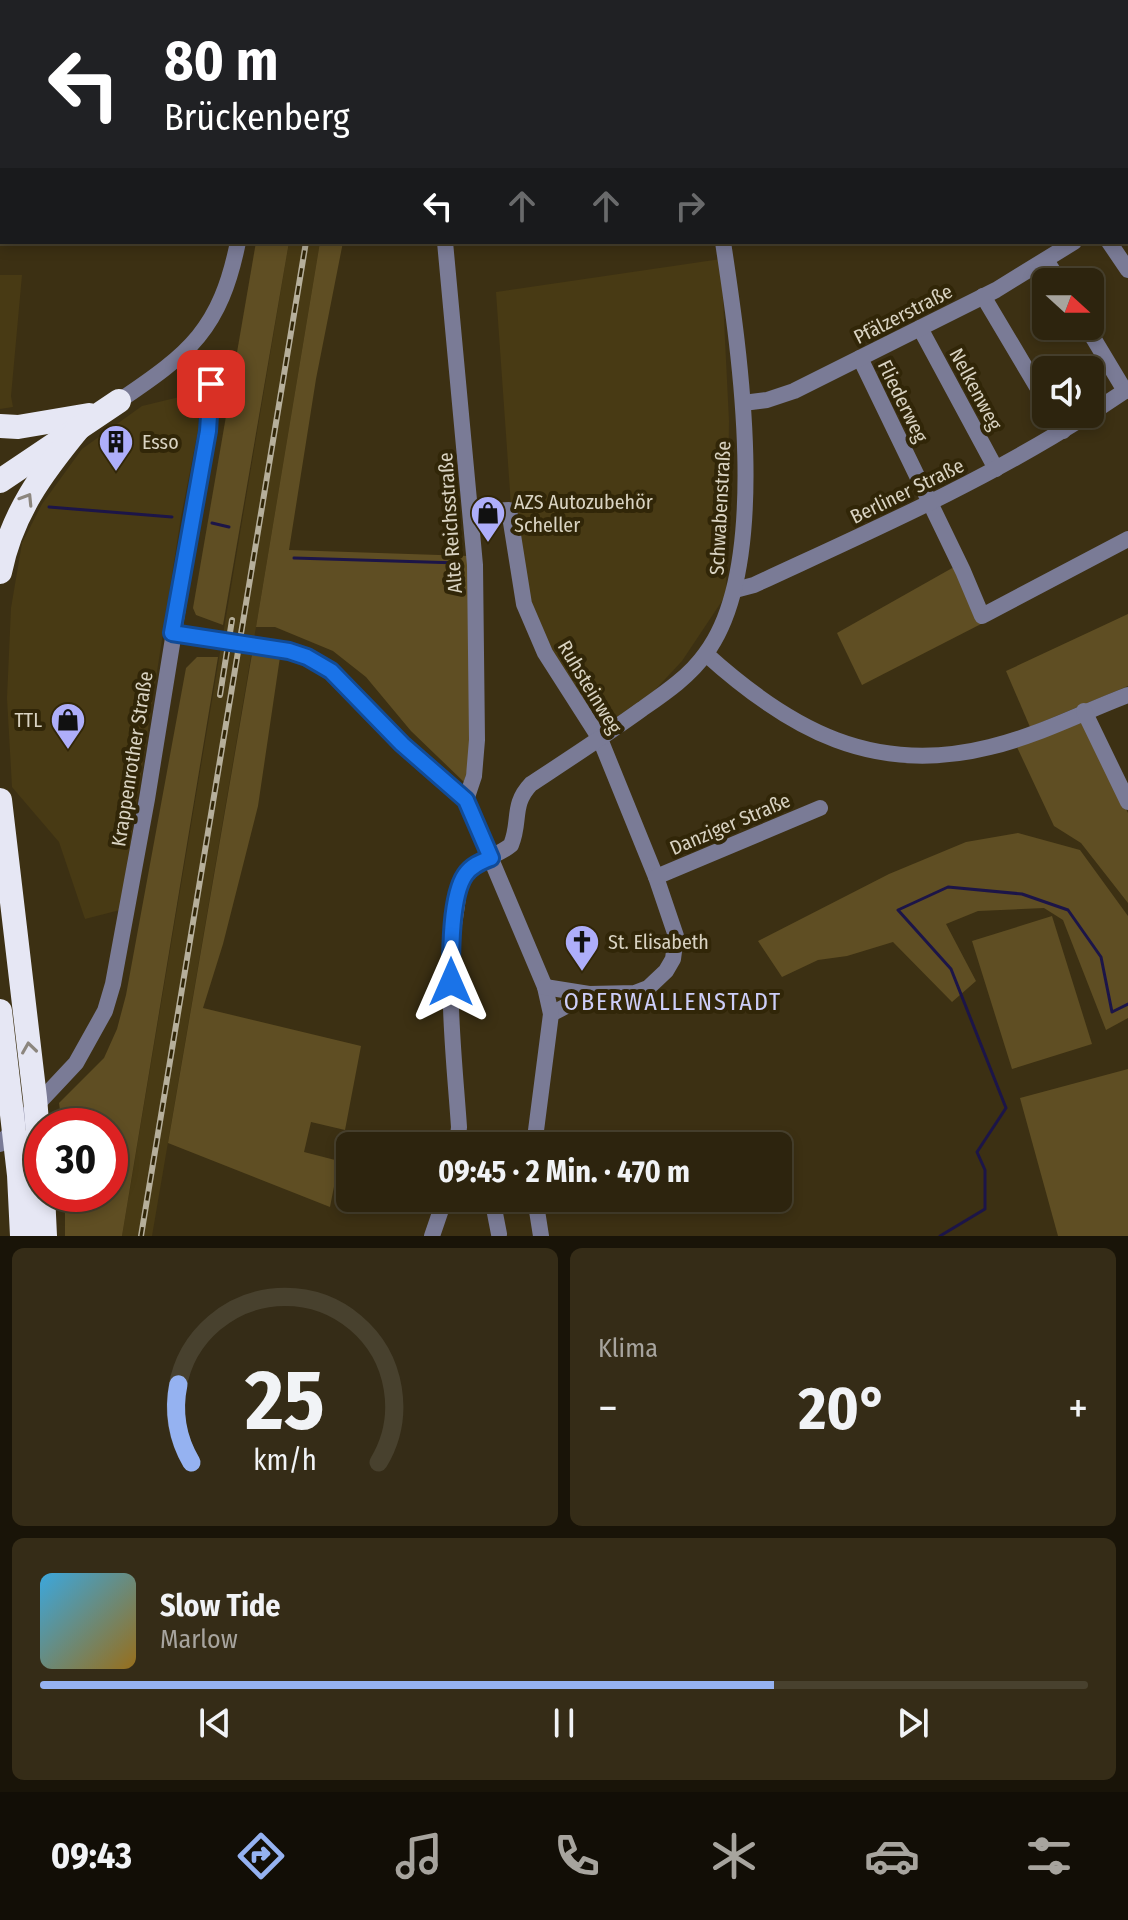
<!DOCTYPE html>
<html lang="de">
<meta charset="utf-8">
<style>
body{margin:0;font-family:"Fira Sans Condensed",sans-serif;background:#352c17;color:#f1f3f6;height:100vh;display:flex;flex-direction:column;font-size:30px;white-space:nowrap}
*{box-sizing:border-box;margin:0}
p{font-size:26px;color:#a7a49e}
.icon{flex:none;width:44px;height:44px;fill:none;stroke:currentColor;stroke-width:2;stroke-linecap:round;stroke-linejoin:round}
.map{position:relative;height:1236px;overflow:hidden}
.panel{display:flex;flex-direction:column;gap:12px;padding:12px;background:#191408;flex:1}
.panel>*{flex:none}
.hud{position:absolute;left:0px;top:0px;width:1128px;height:244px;box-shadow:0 4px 12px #0003,0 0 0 2px #48412e;background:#202124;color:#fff;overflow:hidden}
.needle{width:52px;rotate:111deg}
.tools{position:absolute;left:1032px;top:268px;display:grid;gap:16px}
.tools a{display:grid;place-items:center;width:72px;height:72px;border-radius:12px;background:#2d240e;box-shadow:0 4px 12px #0003,0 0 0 2px #48412e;font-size:40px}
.speed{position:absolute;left:24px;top:1108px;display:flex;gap:16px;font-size:40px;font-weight:700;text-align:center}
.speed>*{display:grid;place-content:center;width:104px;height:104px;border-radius:50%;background:#2d240e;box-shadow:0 4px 12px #0003,0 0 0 2px #48412e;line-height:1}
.speed .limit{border:12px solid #d22;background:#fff;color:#111}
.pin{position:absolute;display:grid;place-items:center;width:68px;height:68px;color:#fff;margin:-34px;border-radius:16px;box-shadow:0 4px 12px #0006}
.me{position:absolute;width:88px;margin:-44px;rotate:0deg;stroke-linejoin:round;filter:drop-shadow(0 0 6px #0008)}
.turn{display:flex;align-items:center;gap:28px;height:168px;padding:0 32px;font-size:36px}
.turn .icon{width:104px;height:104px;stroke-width:2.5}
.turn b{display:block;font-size:56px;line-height:68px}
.lanes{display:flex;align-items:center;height:76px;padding:0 32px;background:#0003;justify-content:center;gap:40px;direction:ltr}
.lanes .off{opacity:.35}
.big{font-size:60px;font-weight:700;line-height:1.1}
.panel .card{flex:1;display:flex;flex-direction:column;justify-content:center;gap:12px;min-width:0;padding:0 28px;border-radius:12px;background:#352c17}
.panel .dial{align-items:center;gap:0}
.dial svg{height:208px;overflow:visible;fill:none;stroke:#48412e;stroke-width:7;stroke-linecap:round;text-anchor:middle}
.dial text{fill:#f1f3f6;stroke:none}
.song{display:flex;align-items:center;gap:24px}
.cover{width:96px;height:96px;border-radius:12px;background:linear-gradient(135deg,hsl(200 70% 55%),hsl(40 70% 35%))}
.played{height:8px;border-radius:4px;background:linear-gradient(90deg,#95b2f1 70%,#48412e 70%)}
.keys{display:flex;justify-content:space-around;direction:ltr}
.heat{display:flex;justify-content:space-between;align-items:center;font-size:44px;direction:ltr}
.panel .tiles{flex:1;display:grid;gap:12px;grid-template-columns:1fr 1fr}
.card:last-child{grid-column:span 2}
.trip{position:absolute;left:336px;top:1132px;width:456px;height:80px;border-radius:12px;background:#2d240e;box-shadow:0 4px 12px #0003,0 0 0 2px #48412e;font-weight:700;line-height:80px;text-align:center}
.tabs{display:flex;height:128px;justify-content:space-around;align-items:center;background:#120e06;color:#a7a49e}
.tabs .icon{width:56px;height:56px}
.tabs .current{color:#95b2f1}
.tabs b{font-size:36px;color:#f1f3f6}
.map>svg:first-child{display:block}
</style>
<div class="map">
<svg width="1128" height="1236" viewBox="0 0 1128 1236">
<rect width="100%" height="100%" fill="#3c3013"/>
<!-- built -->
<g fill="#483a14">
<polygon points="444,0 653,0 654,2 444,2"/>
<polygon points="289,242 320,242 256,627 152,1236 122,1236"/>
<polygon points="721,259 729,421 726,595 682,661 654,691 601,728 547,647 531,612 512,520 496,292"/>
<polygon points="0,275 22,275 11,396 13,407 0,409"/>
<polygon points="196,393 199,426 181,517 120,910 85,919 59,842 12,787 7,698 11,608 22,543 42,504 82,449 142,406"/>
</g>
<!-- green -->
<g fill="#5f4e23">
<polygon points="256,242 289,242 223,625 196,615 193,608"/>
<polygon points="320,242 343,242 316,379 289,550 469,556 469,763 464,782 411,731 366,677 333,651 275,627 256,627"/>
<polygon points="954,567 981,624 862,685 837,633"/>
<polygon points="1128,614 1128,686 1030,727 1006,671"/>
<polygon points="252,654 280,657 258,806 223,944 203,1008 361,1046 345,1130 311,1122 304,1152 339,1161 330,1207 168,1143"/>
<polygon points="197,657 218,657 122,1236 65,1236 65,1194 110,1194 110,1126 62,1126 59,1103 104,1058 117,1029 126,995 186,668"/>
<polygon points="1083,720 1128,813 1128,903 1081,843 1054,826 1016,745"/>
<polygon points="1018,833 1080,850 1128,916 1128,1018 1106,1030 1063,920 1044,908 978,911 946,924 976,981 952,1002 893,942 847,956 818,960 782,977 758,941 889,874 966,842"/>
<polygon points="1052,916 1092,1044 1012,1069 972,941"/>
<polygon points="1128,1069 1128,1236 1058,1236 1020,1098"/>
</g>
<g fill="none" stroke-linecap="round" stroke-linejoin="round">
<!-- stream -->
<g stroke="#1c1548" stroke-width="3">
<polyline points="49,507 172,517"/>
<polyline points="212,523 229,527"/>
<polyline points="294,558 459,563"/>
<polyline points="940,1236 985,1209 985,1170 977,1152 1006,1108 951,969 898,910 948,887 1022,894 1068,910 1101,957 1112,1012 1128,1004"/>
</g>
<!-- minor -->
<g stroke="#7a7b96" stroke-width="16">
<polyline points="8,0 8,2"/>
<polyline points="665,0 665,2"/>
<polyline points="835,0 835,2"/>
<polyline points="952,0 953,2"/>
<polyline points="1109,0 1110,2"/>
<polyline points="179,2 180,0"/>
<polyline points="278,2 279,0"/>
<polyline points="391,2 391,0"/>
<polyline points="1126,26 1128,29"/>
<polyline points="0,97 2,97"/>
<polyline points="1126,169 1128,170"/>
<polyline points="1126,194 1128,192"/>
<polyline points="445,242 475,565 477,740 474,776 466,800"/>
<polyline points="1109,242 1128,270"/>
<polyline points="1046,260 1060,282"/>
<polyline points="983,296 1046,402"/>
<polyline points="1086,326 1125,391"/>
<polyline points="920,328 996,469"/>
<polyline points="860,358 963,571 982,616 1128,539"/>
<path d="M119,401C190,353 220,330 238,242"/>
<polyline points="743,403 767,400 794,391 996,290 1074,242"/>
<polyline points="1053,414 1063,431"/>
<polyline points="1090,414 1128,389"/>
<polyline points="472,512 509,510 524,604 545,653 600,739 656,877 676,936 673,959 666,971 648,988 635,993 589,994 551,1014"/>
<path d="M735,590L754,585C868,532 983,482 1089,414"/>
<polyline points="172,633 289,651 319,663 339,678 402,744 466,800 545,987 551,1014 534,1146"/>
<path d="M706,654C790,730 874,776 990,747C1037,736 1083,712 1128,695"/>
<polyline points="1084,711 1128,802"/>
<polyline points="656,877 820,808"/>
<polyline points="545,987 589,994"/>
<polyline points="0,1144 76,1063 105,1011 113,984 147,799 212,397 208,377 188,351"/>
<path d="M457,1146L459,1127C454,1054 444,978 457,905C458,895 459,883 465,875C475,859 497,857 511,845C521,821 511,805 531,784C569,759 606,735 642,709C665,693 690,676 706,653C772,564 739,348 723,242"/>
<polyline points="492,1198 499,1234"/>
<polyline points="535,1198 541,1236"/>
<polyline points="432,1236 445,1198"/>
</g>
<!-- highway -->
<g stroke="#e6e7f4" stroke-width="24">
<polyline points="0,426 18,427 89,415"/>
<polyline points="0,481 119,401"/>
<path d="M0,572C12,513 42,473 79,428"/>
<polyline points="0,800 35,1098 42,1181"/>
<polyline points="0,1011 19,1175 22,1236"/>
<polyline points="43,1194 45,1236"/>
</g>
<defs>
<g id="rail">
<polyline points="346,2 347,0"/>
<polyline points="220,695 232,620"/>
<polyline points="141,1236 306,242"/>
</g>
</defs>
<!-- rail casing -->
<use href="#rail" stroke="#b6af9b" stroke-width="6"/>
<!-- rail -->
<use href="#rail" stroke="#312608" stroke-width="3" stroke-dasharray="9" stroke-linecap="butt"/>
</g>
<!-- one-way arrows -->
<defs><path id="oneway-chevron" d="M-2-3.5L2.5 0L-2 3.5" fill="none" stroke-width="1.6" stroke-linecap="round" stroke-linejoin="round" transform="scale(2)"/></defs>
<g stroke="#8c867e">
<use href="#oneway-chevron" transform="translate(27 499) rotate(-58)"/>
<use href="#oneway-chevron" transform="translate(29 1048) rotate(-98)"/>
</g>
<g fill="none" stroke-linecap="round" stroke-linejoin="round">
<defs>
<path id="route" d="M211,384L208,431L172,633L289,651L307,657L331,671L402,744L466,800L491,858C480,862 471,866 465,875C450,897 451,956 451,982"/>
</defs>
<!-- route casing -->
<use href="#route" stroke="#114b97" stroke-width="20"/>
<!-- route -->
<use href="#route" stroke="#1a73e8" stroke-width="14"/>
</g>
<!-- icons -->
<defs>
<symbol id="building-pin" viewBox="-11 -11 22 30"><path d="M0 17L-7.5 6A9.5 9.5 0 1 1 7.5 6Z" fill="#aeaefa" stroke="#312608"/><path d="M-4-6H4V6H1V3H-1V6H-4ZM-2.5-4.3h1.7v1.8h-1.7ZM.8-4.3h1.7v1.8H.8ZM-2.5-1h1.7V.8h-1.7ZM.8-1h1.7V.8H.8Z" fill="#111"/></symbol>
<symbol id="shop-pin" viewBox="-11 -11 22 30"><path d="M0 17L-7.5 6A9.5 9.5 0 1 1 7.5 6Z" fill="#aeaefa" stroke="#312608"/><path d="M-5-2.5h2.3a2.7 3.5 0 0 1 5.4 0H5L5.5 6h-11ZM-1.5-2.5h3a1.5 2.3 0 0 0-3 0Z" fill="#111"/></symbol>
<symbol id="church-pin" viewBox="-11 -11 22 30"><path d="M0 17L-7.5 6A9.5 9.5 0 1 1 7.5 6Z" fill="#aeaefa" stroke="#312608"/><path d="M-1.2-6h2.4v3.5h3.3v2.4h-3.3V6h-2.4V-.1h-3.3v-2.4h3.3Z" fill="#111"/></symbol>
</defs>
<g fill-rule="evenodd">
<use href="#building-pin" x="96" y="422" width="40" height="54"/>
<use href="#shop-pin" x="468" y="493" width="40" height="54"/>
<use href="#shop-pin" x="48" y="700" width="40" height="54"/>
<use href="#church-pin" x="562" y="922" width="40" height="54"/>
</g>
<g text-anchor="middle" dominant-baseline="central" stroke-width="8" stroke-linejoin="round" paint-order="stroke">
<!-- street labels -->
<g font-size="20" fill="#d9d3c2" stroke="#312608">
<text transform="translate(903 314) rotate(-27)">Pfälzerstraße</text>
<text transform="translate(976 389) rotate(62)">Nelkenweg</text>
<text transform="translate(903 401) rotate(64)">Fliederweg</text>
<text transform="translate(907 491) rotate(-26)">Berliner Straße</text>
<text transform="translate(720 508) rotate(-87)">Schwabenstraße</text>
<text transform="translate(450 523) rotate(-94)">Alte Reichsstraße</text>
<text transform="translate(590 687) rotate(59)">Ruhsteinweg</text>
<text transform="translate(132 759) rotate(-81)">Krappenrother Straße</text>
<text transform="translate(730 824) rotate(-23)">Danziger Straße</text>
</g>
<!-- poi labels -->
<g font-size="20" fill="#d9d3c2" stroke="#312608" text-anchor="start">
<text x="142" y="442">Esso</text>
<text x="514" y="502">AZS Autozubehör<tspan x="514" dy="23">Scheller</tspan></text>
<text x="42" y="720" text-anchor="end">TTL</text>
<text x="608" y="942">St. Elisabeth</text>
</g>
<!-- quarter labels -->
<g font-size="24" letter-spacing="2" fill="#cdcef9" stroke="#312608">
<text x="673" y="1002">OBERWALLENSTADT</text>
</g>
</g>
</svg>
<div class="tools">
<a><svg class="needle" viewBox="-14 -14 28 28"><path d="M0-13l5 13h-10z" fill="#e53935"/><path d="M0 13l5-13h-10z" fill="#a7a49e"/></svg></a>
<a><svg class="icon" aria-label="sound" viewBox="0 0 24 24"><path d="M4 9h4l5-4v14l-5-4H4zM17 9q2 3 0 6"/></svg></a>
</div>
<div class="speed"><div class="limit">30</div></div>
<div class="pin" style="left:211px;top:384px;background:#d93025"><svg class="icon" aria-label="arrive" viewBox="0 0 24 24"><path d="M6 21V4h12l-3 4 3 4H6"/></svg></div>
<svg class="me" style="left:451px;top:982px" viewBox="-20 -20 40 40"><path d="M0-17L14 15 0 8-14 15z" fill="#1a73e8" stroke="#fff" stroke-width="4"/></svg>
<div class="trip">09:45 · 2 Min. · 470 m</div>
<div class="hud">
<div class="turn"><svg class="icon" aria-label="left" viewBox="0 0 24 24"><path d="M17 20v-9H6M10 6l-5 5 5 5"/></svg><div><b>80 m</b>Brückenberg</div></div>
<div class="lanes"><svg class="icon" aria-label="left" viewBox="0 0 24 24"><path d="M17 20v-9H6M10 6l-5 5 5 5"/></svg><svg class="icon off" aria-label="ahead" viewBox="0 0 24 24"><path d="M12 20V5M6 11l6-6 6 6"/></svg><svg class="icon off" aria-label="ahead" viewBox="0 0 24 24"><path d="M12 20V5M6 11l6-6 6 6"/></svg><svg class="icon off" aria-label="right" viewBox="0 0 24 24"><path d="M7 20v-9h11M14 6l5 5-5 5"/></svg></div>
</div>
</div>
<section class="panel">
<div class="tiles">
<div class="card dial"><svg viewBox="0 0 100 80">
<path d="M14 69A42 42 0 1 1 86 69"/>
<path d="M14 69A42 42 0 0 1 9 39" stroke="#95b2f1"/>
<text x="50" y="56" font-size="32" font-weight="700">25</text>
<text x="50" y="72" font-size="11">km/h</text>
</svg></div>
<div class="card"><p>Klima</p>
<div class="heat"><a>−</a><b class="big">20°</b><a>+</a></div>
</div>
<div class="card">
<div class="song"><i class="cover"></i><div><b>Slow Tide</b><p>Marlow</p></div></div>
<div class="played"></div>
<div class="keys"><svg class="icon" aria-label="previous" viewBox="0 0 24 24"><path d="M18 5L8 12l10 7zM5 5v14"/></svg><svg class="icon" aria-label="pause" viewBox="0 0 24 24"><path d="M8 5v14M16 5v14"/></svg><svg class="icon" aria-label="next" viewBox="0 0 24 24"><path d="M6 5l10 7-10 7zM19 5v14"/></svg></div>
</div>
</div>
</section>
<nav class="tabs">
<b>09:43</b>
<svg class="icon current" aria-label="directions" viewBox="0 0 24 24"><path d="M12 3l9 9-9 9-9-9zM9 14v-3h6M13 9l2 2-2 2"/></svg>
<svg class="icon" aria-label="music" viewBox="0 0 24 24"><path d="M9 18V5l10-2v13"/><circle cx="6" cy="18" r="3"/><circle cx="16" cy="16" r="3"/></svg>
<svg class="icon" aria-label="phone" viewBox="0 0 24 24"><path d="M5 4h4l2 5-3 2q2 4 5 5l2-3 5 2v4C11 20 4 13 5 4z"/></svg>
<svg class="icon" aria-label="climate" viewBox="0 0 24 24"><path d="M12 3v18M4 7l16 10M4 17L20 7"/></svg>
<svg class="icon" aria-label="car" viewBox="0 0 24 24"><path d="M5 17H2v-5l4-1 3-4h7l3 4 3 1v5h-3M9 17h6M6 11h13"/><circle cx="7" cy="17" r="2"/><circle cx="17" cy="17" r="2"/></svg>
<svg class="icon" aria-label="filters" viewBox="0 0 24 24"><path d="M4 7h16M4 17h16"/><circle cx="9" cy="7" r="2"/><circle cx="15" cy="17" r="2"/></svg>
</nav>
